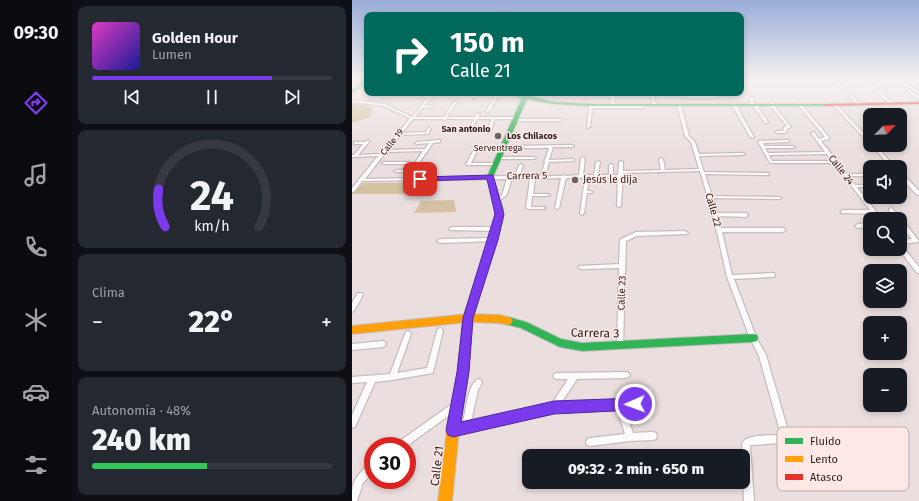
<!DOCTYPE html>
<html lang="es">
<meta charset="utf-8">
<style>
body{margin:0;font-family:"Fira Sans",sans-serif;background:#242831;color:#f1f3f6;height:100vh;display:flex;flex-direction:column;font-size:15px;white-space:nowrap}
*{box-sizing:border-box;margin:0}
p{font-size:13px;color:#9ea1a6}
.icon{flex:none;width:22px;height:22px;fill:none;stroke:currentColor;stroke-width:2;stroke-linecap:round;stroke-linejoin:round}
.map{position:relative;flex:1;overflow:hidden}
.details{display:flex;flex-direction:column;gap:6px;padding:6px;background:#0d0f14;width:280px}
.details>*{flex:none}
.guide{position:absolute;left:12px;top:12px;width:380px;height:84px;border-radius:8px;box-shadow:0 2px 6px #0003;background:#00695c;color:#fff;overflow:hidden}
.needle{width:26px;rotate:65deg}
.tools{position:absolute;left:511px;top:108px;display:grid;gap:8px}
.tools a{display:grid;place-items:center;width:44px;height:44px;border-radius:8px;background:#171b24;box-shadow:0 2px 6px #0003;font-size:20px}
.speed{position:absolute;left:12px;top:437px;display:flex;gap:8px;font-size:20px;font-weight:700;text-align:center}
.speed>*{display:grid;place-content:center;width:52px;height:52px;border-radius:50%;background:#171b24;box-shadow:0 2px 6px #0003;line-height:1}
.speed .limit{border:6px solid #d22;background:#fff;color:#111}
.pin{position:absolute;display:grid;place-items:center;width:34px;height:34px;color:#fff;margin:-17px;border-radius:8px;box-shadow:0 2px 6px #0006}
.me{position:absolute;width:44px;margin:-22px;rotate:268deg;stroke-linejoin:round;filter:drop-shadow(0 0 3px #0008)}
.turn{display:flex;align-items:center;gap:14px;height:84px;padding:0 20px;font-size:18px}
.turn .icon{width:52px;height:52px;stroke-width:2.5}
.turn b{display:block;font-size:28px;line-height:34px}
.big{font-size:30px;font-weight:800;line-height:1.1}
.details .tile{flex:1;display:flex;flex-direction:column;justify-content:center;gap:6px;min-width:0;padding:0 14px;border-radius:8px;background:#242831}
.details .dial{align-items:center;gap:0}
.dial svg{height:104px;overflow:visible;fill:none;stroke:#363941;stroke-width:7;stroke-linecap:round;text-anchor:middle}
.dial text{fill:#f1f3f6;stroke:none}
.song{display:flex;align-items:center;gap:12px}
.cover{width:48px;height:48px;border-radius:6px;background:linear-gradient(135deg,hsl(310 70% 55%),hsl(240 70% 35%))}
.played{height:4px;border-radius:2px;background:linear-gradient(90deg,#7c3aed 75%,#363941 75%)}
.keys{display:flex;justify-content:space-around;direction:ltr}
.heat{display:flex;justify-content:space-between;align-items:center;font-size:22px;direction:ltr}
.charge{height:6px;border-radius:3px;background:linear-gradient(90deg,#34c759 48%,#363941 0)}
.trip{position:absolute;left:170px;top:449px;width:228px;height:40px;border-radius:8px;background:#171b24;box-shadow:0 2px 6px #0003;font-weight:800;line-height:40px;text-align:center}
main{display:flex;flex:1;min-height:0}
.menu{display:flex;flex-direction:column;width:72px;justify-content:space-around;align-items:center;background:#090b0e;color:#9ea1a6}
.menu .icon{width:28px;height:28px}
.menu .selected{color:#7c3aed}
.menu b{font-size:18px;color:#f1f3f6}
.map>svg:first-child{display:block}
</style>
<main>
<nav class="menu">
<b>09:30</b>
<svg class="icon selected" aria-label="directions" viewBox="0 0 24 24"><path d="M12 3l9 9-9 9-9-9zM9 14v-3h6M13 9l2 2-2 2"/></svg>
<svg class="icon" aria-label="music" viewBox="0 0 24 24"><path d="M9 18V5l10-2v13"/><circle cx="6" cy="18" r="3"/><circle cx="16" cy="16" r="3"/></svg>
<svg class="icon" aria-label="phone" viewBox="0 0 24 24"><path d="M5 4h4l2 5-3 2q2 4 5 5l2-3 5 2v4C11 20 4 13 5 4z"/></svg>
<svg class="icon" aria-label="climate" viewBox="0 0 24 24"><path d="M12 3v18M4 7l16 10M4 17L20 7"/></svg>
<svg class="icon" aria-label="car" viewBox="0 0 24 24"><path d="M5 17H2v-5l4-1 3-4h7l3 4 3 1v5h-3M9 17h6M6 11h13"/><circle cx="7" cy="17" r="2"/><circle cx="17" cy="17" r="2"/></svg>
<svg class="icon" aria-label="filters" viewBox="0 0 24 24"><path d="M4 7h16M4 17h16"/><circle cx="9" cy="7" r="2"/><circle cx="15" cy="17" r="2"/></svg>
</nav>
<section class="details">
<div class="tile">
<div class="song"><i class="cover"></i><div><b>Golden Hour</b><p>Lumen</p></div></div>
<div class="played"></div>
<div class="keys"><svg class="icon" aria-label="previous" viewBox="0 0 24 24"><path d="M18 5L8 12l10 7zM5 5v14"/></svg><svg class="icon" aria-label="pause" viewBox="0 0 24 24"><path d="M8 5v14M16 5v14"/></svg><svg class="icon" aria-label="next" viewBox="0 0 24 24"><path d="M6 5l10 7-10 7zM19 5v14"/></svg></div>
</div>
<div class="tile dial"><svg viewBox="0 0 100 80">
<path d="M14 69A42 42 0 1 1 86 69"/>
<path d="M14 69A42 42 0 0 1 9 40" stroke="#7c3aed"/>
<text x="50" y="56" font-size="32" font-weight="700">24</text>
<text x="50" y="72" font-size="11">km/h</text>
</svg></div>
<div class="tile"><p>Clima</p>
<div class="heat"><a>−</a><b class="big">22°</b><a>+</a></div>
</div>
<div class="tile"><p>Autonomía · 48%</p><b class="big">240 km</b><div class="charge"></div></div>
</section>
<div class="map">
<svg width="567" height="501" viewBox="0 0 567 501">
<rect width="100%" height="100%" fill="#eadfde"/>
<!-- green -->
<g fill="#d5c2a2">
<polygon points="0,104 19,106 21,109 18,117 0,123"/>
<polygon points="11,183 63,183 55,194 0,194"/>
<polygon points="102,200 104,212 62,213 69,201"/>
</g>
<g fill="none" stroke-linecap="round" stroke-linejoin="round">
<defs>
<g id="street">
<polygon points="481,80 483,80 509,104 509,106 507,106"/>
<polygon points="514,80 516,80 541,103 541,105 539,105 514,82"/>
<polygon points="560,83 562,83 567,87 567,89 560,85"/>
<polygon points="553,88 555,88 567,97 567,100 553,90"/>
<path d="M79,93H83L72,106L81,105L83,106L81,107L70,108L63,117H92L102,101H103L105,102L95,117H123L125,113H126L128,114L126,117H163L165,118L163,119H210L212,120L210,121H162L160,120L162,119H143L138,132L136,133L134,132L140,119H125L119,132L117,133L115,132L122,119H94L92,120L90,119H61L50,133L74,132L76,128H77L79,129L76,134L48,135L36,150L73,149L77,143L65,144L63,143L65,142L88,140V142L81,143L62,170H65V172H44L42,171L44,170H58L71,151L34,152L13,179L156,176H163L167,165L169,164L171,165L167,176H179L181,175L183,176H189L193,162L192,161L193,160L197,148H149L148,147L150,146L221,145L222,146L220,147H201L197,160L221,159L223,160L221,161L197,162L193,176H210L212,175L214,176L227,175L229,158L231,157L233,158L231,175H242L244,162L246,161L248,162L246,175H257V165L259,164L261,165V175H266L267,162L269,161L271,162V171L309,170L307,159L309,158L311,159L313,170L347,169L339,142L333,136L325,105L327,104L329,105L337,136L343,142L347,154L391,153L393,154L391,155L347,156L352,172L417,173V175H415L353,174L360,196L428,197L430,198L428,199L361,198L365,213H394L396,215L394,217L366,216L369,228H431L434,230L431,232H370L380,275L420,273H422L423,275L422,277H420L382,279L404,337L414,355L437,434L460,433L463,434L464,437L463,440L460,441L399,445L398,446L402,501H392L390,444C394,433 419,436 429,435L407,356L398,338L375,277L361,214L348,171L271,173L269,206L267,207L265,206L266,177L237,178L235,191H239L241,192L239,193H235L232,213L230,215L228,213L233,178H214L207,208L205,209L203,208L209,178L183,179L181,194H196L198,195L196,196H180L179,207H193V209H176L174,208L178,179H160L154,196L144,202L142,201L150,195L155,179L10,181L2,192H0V188L26,156L0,157V155H2L11,144H2V142H13L16,140L18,141L6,155L29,154L58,118L31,106L0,102V100L33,104L60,117Z"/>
<polygon points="124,93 128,93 124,98 122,98 121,97"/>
<polygon points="144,93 148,93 138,111 135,112 134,111"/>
<polygon points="258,93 262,93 263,105 261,106 289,106 290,104 291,104 293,105 293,107 291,108 240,108 238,127 235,128 237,105 239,104 240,104 241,106 261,106 259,105"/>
<polygon points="298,93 302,93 304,106 301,105"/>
<polygon points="362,93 366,93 368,96 364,98 333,98 331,97 333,96 364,96"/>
<polygon points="398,97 401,98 402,105 404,104 416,122 415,123 413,123 401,105 400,106 398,105"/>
<polygon points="418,103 420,103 439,127 435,129 434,133 425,133 423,132 425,131 431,131 432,127 435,126 418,105"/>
<path d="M446,103H448L477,137V139L469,141L495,174H517V176H497L503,185H518V187H505L510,194H518V196H512L530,219H524L520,214L489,213V211L491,210H518L482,163H418L406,142L407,141L436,140H437V142L411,143L412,146H441L443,147L441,148H413L416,153L473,152L459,133L462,132L467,139L473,137L446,105ZM475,154L480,161H420L417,155Z"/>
<polygon points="381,104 384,105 402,137 401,138 398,137 380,105"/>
<polygon points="482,104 484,104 518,140 518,143 517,143 482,106"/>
<polygon points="519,145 523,145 543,167 539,167"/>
<polygon points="124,146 127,147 119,163 144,163 144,165 115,165 114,164"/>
<polygon points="145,157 182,157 184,158 182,159 146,159 144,158"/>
<polygon points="31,162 57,162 59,163 57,164 32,164 30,163"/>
<polygon points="548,173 550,173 567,191 567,195 565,195 548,177"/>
<polygon points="539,208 541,209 550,219 566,240 567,241 566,242 548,244 548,240 560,239 548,224 548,219 544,219 537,211 537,209"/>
<polygon points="518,223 518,227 506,228 503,226 506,224"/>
<polygon points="100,227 144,227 147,229 144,231 98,230 97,229"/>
<polygon points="333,231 336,233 335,234 285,236 274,241 271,346 270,348 268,349 266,348 265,346 267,268 229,269 227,268 226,267 227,266 267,264 268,240 269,239 284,232"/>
<polygon points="141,238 144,240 143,241 88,243 85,241 88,239"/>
<polygon points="548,245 550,246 567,267 567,273 565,273 547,249 548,249"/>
<polygon points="6,293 10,293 11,295 2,311 0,312 0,303"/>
<polygon points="88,328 90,329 91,331 81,373 40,380 23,382 3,427 0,428 0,415 15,382 0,383 0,377 38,374 53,334 54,332 56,331 58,332 59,334 45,373 75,368 85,331 86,329"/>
<polygon points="31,341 33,342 34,344 33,346 31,347 0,350 0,344"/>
<path d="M274,372L277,373L278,375L277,377L274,378L225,379L209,403L297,400L300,401L301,404L300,407L297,408L273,409L281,433L301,432L304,433L305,436L304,439L301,440L278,441L238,446L235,445L234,442L235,439L238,438L273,434L265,409L202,411L101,434L98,433L97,430L98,427L111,424C113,413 116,384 126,379L129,380L130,383L126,390L119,422L200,404L216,379H205L202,378L201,376L202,374L205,373Z"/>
<polygon points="104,401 107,402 108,405 107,408 55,446 44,446 45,443"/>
<path d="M21,462V472L11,483L5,501H0C0,486 0,481 11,470C14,467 17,463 21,462Z"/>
</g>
<g id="fast">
<polygon points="13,80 15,80 15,83 0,93 0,90"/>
<polygon points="152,93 160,93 172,96 175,93 179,93 177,96 201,102 239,104 473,104 475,105 473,106 239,106 201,104 175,99 141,177 151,209 151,219 121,318 116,371 115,374 111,376 107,374 106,371 111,318 143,219 143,209 135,177 170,98"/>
<polygon points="156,317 174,322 209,339 230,343 401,334 405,335 406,338 405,341 401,342 230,351 208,347 169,328 153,324 151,321 153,318"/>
</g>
<g id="slow">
<polygon points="116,314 148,315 159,318 161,321 159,324 156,325 148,323 116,322 0,334 0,326"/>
<polygon points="111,366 115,368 116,371 107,430 100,501 86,501 95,430 106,371 107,368"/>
</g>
<polygon id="jam" points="567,102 567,104 473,106 471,105 473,104"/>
</defs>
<!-- street casing -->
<use href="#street" stroke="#c6bdbc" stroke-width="2.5"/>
<!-- fast casing -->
<use href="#fast" stroke="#c6bdbc" stroke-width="2"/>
<!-- slow casing -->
<use href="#slow" stroke="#c6bdbc" stroke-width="2"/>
<!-- jam casing -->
<use href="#jam" stroke="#c6bdbc" stroke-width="2"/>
<!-- street -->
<use href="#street" fill="#fcfafa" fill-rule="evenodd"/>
<!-- fast -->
<use href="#fast" fill="#30b455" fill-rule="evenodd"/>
<!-- slow -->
<use href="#slow" fill="#ff9f0a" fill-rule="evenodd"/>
<!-- jam -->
<use href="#jam" fill="#e5322d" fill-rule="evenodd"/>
</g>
<!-- sky -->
<linearGradient id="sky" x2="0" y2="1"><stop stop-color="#99acd8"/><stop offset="0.53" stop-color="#f6f1f0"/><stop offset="1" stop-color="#f6f1f0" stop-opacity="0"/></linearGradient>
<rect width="567" height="150" fill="url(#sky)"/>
<!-- route -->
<polygon fill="#7c3aed" stroke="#51269a" points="141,175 152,214 146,240 121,318 117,372 109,422 202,401 283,398 287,400 289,404 287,409 283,410 202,414 101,437 96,435 94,430 105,372 111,318 143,214 135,179 68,181 64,179 68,177"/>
<!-- markers -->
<g fill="#6b6261" stroke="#fde8e5" stroke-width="1.5">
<circle cx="146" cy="136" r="4"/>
<circle cx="223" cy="180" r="4"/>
</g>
<g text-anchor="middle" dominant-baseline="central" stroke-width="3" stroke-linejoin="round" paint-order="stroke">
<!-- far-neighbourhood labels -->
<g font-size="9" font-weight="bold" fill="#261f1e" stroke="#fde8e5">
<text x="114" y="129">San antonio</text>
<text x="180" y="136">Los Chilacos</text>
</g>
<!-- far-street labels -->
<g font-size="9" fill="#261f1e" stroke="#fde8e5">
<text transform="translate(40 142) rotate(-51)">Calle 19</text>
</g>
<!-- far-poi labels -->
<g font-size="9" fill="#261f1e" stroke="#fde8e5">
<text x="146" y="148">Serventrega</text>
</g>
<!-- street labels -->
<g font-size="10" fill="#261f1e" stroke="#fde8e5">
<text transform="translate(489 170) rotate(52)">Calle 24</text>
<text transform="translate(175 176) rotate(-1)">Carrera 5</text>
<text transform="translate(361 210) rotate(74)">Calle 22</text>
<text transform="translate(270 293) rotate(-88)">Calle 23</text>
</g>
<!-- poi labels -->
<g font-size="10" fill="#261f1e" stroke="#fde8e5" text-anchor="start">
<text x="231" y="180">Jesús le dija</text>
</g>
<!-- near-street labels -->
<g font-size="12" fill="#261f1e" stroke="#fde8e5">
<text transform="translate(243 333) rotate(1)">Carrera 3</text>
<text transform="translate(85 466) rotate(-83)">Calle 21</text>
</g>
</g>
<!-- legend -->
<rect x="425" y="427" width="132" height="64" rx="6" fill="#fde8e5" stroke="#bcaca9" stroke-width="1"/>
<rect x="433" y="438" width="18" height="6" fill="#30b455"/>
<rect x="433" y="456" width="18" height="6" fill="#ff9f0a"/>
<rect x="433" y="474" width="18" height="6" fill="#e5322d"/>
<g font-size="11" fill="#261f1e">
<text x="458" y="445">Fluido</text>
<text x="458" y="463">Lento</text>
<text x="458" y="481">Atasco</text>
</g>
</svg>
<div class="tools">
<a><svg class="needle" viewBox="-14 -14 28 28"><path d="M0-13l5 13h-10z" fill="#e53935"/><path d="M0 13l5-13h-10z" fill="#9ea1a6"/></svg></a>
<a><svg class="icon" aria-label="sound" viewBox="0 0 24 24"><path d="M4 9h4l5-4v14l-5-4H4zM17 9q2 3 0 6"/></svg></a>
<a><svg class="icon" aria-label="search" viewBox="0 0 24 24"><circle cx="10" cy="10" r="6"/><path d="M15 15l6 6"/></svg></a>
<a><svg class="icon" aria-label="layers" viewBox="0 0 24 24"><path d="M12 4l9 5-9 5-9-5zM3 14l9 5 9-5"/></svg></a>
<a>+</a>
<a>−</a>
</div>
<div class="speed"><div class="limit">30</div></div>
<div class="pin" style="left:68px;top:179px;background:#d93025"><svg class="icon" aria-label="arrive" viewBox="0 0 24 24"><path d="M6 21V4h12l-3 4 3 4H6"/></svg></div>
<svg class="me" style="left:283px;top:404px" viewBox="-20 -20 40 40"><circle r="17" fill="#7c3aed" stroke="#fff" stroke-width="3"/><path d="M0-11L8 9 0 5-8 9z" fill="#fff"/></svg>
<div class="trip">09:32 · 2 min · 650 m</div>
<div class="guide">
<div class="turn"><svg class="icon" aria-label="right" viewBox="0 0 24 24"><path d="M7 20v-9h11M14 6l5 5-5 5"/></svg><div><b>150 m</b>Calle 21</div></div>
</div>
</div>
</main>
